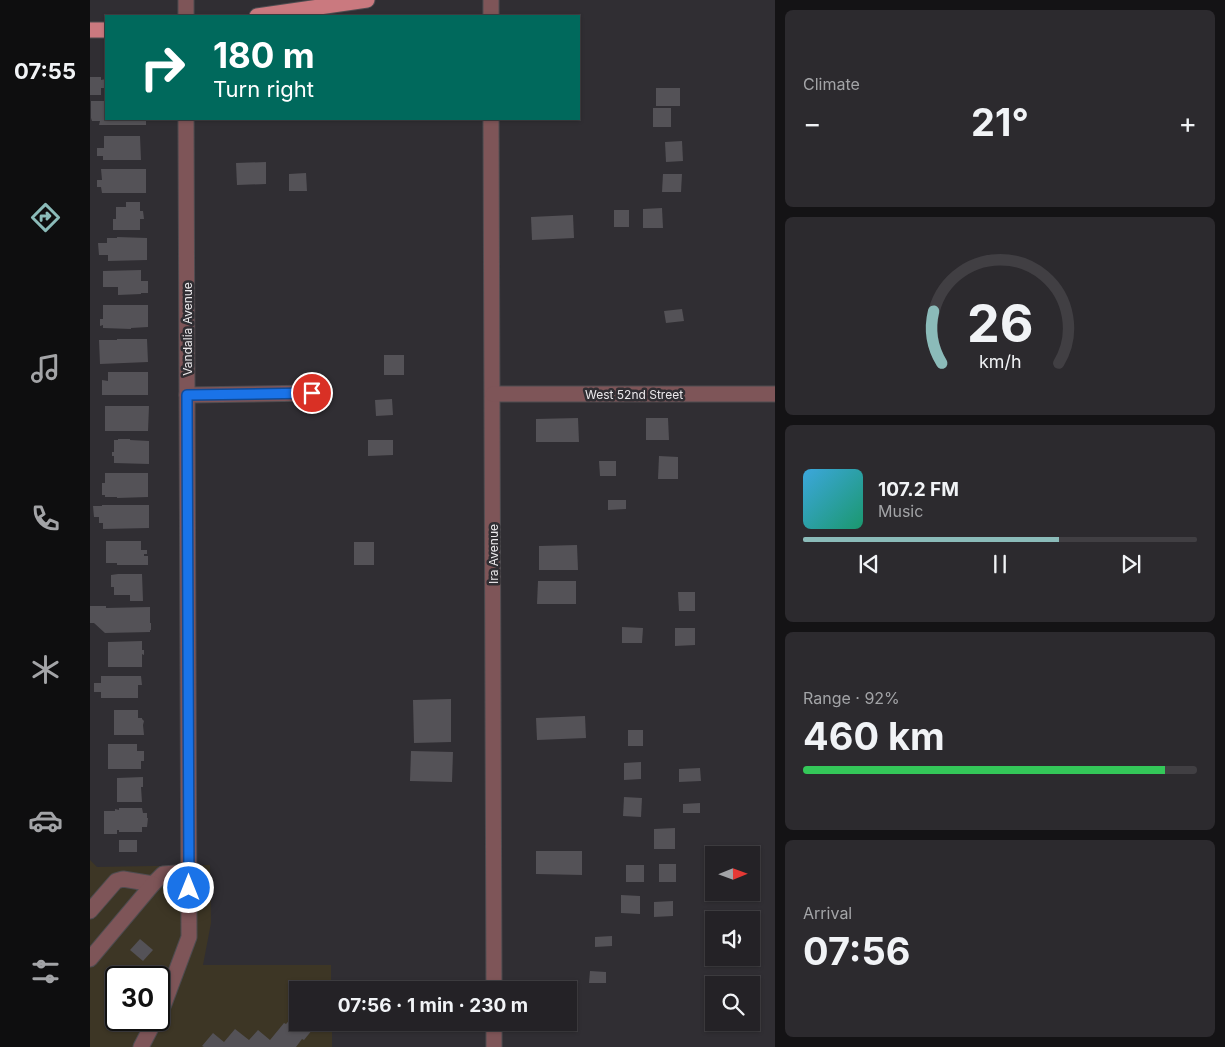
<!DOCTYPE html>
<meta charset="utf-8">
<style>
body{margin:0;font-family:Inter,sans-serif;background:#2c2a2e;color:#f1f3f6;height:100vh;display:flex;flex-direction:column;font-size:19px;white-space:nowrap}
*{box-sizing:border-box;margin:0}
p{font-size:16px;color:#a3a4a7}
.icon{flex:none;width:28px;height:28px;fill:none;stroke:currentColor;stroke-width:2;stroke-linecap:round;stroke-linejoin:round}
.map{position:relative;flex:1;overflow:hidden}
.side{display:flex;flex-direction:column;gap:10px;padding:10px;background:#141315;width:450px}
.side>*{flex:none}
.guide{position:absolute;left:15px;top:15px;width:475px;height:105px;border-radius:0px;box-shadow:0 1px 4px #0004,0 0 0 1px #413f43;background:#00695c;color:#fff;overflow:hidden}
.needle{width:32px;rotate:89deg}
.tools{position:absolute;left:615px;top:846px;display:grid;gap:10px}
.tools a{display:grid;place-items:center;width:55px;height:55px;border-radius:0px;background:#242226;box-shadow:0 1px 4px #0004,0 0 0 1px #413f43;font-size:25px}
.speed{position:absolute;left:15px;top:966px;display:flex;gap:10px;font-size:25px;font-weight:700;text-align:center}
.speed>*{display:grid;place-content:center;width:65px;height:65px;border-radius:50%;background:#242226;box-shadow:0 1px 4px #0004,0 0 0 1px #413f43;line-height:1}
.speed .limit{border:2px solid #111;border-radius:8px;background:#fff;color:#111}
.pin{position:absolute;display:grid;place-items:center;width:42px;height:42px;color:#fff;margin:-21px;border:2px solid #fff;border-radius:50%;box-shadow:0 1px 5px #0007}
.me{position:absolute;width:55px;margin:-28px;rotate:0deg;stroke-linejoin:round;filter:drop-shadow(0 0 4px #0008)}
.turn{display:flex;align-items:center;gap:18px;height:105px;padding:0 25px;font-size:22px}
.turn .icon{width:65px;height:65px;stroke-width:2.5}
.turn b{display:block;font-size:35px;line-height:42px}
.big{font-size:38px;font-weight:700;line-height:1.1}
.side .card{flex:1;display:flex;flex-direction:column;justify-content:center;gap:8px;min-width:0;padding:0 18px;border-radius:8px;background:#2c2a2e}
.side .dial{align-items:center;gap:0}
.dial svg{height:130px;overflow:visible;fill:none;stroke:#413f43;stroke-width:7;stroke-linecap:round;text-anchor:middle}
.dial text{fill:#f1f3f6;stroke:none}
.song{display:flex;align-items:center;gap:15px}
.cover{width:60px;height:60px;border-radius:8px;background:linear-gradient(135deg,hsl(200 70% 55%),hsl(160 70% 35%))}
.played{height:5px;border-radius:2px;background:linear-gradient(90deg,#8bbbb9 65%,#413f43 65%)}
.keys{display:flex;justify-content:space-around;direction:ltr}
.heat{display:flex;justify-content:space-between;align-items:center;font-size:28px;direction:ltr}
.charge{height:8px;border-radius:4px;background:linear-gradient(90deg,#34c759 92%,#413f43 0)}
.trip{position:absolute;left:199px;top:981px;width:288px;height:50px;border-radius:0px;background:#242226;box-shadow:0 1px 4px #0004,0 0 0 1px #413f43;font-weight:700;line-height:50px;text-align:center}
main{display:flex;flex:1;min-height:0}
.dock{display:flex;flex-direction:column;width:90px;justify-content:space-around;align-items:center;background:#0e0e0f;color:#a3a4a7}
.dock .icon{width:35px;height:35px}
.dock .selected{color:#8bbbb9}
.dock b{font-size:22px;color:#f1f3f6}
.map>svg:first-child{display:block}
</style>
<main>
<nav class="dock">
<b>07:55</b>
<svg class="icon selected" aria-label="directions" viewBox="0 0 24 24"><path d="M12 3l9 9-9 9-9-9zM9 14v-3h6M13 9l2 2-2 2"/></svg>
<svg class="icon" aria-label="music" viewBox="0 0 24 24"><path d="M9 18V5l10-2v13"/><circle cx="6" cy="18" r="3"/><circle cx="16" cy="16" r="3"/></svg>
<svg class="icon" aria-label="phone" viewBox="0 0 24 24"><path d="M5 4h4l2 5-3 2q2 4 5 5l2-3 5 2v4C11 20 4 13 5 4z"/></svg>
<svg class="icon" aria-label="climate" viewBox="0 0 24 24"><path d="M12 3v18M4 7l16 10M4 17L20 7"/></svg>
<svg class="icon" aria-label="car" viewBox="0 0 24 24"><path d="M5 17H2v-5l4-1 3-4h7l3 4 3 1v5h-3M9 17h6M6 11h13"/><circle cx="7" cy="17" r="2"/><circle cx="17" cy="17" r="2"/></svg>
<svg class="icon" aria-label="filters" viewBox="0 0 24 24"><path d="M4 7h16M4 17h16"/><circle cx="9" cy="7" r="2"/><circle cx="15" cy="17" r="2"/></svg>
</nav>
<div class="map">
<svg width="685" height="1047" viewBox="0 0 685 1047">
<rect width="100%" height="100%" fill="#302e33"/>
<!-- commercial -->
<path fill="#3d3625" fill-rule="evenodd" d="M0,860L7,867L120,865L121,923L113,965H241V990H208V1022L242,1023V1047H0ZM26,978H69V1020H26Z"/>
<!-- building -->
<g fill="#545257">
<polygon points="0,77 11,77 11,80 16,79 16,88 11,88 11,95 0,95"/>
<rect x="566" y="88" width="24" height="18"/>
<polygon points="1,101 16,101 16,119 56,119 56,125 9,125 10,121 2,121 1,118"/>
<rect x="563" y="108" width="18" height="19"/>
<polygon points="14,136 50,136 51,160 13,160 13,156 7,156 7,148 14,148"/>
<polygon points="592,141 593,161 576,162 575,142"/>
<polygon points="176,162 176,184 147,185 146,163"/>
<polygon points="11,169 56,169 56,193 12,193 11,187 7,187 7,180 12,180"/>
<polygon points="216,173 217,191 199,191 199,174"/>
<polygon points="573,174 592,174 591,192 572,192"/>
<polygon points="36,202 50,202 50,211 53,211 54,219 50,219 50,230 23,230 23,219 26,219 26,207 36,207"/>
<polygon points="572,208 573,228 553,228 553,209"/>
<rect x="524" y="210" width="15" height="17"/>
<polygon points="483,215 484,238 442,240 441,217"/>
<polygon points="27,237 57,238 57,260 18,261 18,255 9,255 8,243 17,243 17,238 27,238"/>
<polygon points="51,270 51,281 58,281 58,293 51,293 51,294 28,295 28,287 13,287 13,271"/>
<polygon points="13,305 58,305 58,327 41,328 41,329 13,328 13,325 10,326 10,319 13,319"/>
<polygon points="592,309 594,321 576,323 574,311"/>
<polygon points="27,339 57,339 58,362 10,364 9,340 27,340"/>
<rect x="294" y="355" width="20" height="20"/>
<polygon points="18,372 58,372 58,395 12,395 12,380 18,381"/>
<polygon points="302,399 303,415 286,416 285,400"/>
<polygon points="15,406 59,406 58,431 15,431"/>
<polygon points="488,418 489,442 446,442 446,419"/>
<polygon points="556,418 578,418 579,440 556,440"/>
<polygon points="28,439 40,439 40,440 59,441 59,464 24,463 24,456 22,456 22,452 24,452 24,440 28,440"/>
<polygon points="278,440 303,440 303,455 278,456"/>
<polygon points="569,456 588,457 588,479 568,479"/>
<polygon points="509,461 526,461 526,476 510,476"/>
<polygon points="15,473 58,473 58,497 27,498 27,497 15,497 15,495 12,495 12,483 15,483"/>
<polygon points="518,500 536,500 536,509 518,510"/>
<polygon points="12,505 59,505 59,528 13,529 13,523 9,523 9,517 4,517 3,506 12,506"/>
<polygon points="16,541 51,541 51,550 57,550 57,554 54,554 54,556 58,556 58,565 27,565 27,563 16,563"/>
<rect x="264" y="542" width="20" height="23"/>
<polygon points="487,545 488,570 449,570 449,546"/>
<polygon points="28,574 52,574 53,601 40,601 40,595 24,595 24,587 21,587 21,575"/>
<polygon points="448,581 486,581 486,604 447,604"/>
<polygon points="588,592 605,592 605,611 589,611"/>
<polygon points="0,606 16,606 16,608 60,607 60,623 61,623 61,630 60,630 60,632 15,633 4,623 0,623"/>
<polygon points="532,627 553,628 552,643 532,643"/>
<polygon points="585,628 605,628 605,645 585,646"/>
<polygon points="52,641 52,650 54,650 54,655 52,654 52,667 18,667 18,642"/>
<polygon points="11,676 51,676 52,685 48,685 48,698 11,698 11,692 4,692 4,683 11,683"/>
<polygon points="361,699 361,742 324,743 323,700"/>
<polygon points="24,710 48,710 48,718 52,718 52,719 54,721 53,725 54,735 24,735"/>
<polygon points="495,716 496,738 447,740 446,718"/>
<rect x="538" y="730" width="15" height="16"/>
<polygon points="18,744 47,744 47,751 54,751 54,761 51,761 51,769 18,769"/>
<polygon points="321,751 363,752 362,782 320,781"/>
<polygon points="551,762 551,779 534,780 534,763"/>
<polygon points="610,768 611,781 589,782 589,769"/>
<polygon points="53,777 53,787 51,787 52,802 27,802 27,778"/>
<polygon points="534,797 552,798 551,817 533,816"/>
<polygon points="610,803 610,813 593,813 593,804"/>
<polygon points="29,808 52,808 53,813 57,813 57,818 58,818 57,827 52,827 52,832 29,832 29,830 27,830 27,834 14,834 14,811 25,811 25,809 29,810"/>
<polygon points="585,828 585,849 564,849 564,829"/>
<rect x="29" y="840" width="18" height="12"/>
<polygon points="446,851 492,851 492,875 446,874"/>
<rect x="569" y="864" width="17" height="18"/>
<rect x="536" y="865" width="18" height="17"/>
<polygon points="531,895 550,896 550,914 531,913"/>
<polygon points="583,901 583,916 564,917 564,902"/>
<polygon points="522,936 522,946 505,947 505,937"/>
<polygon points="50,939 63,950 53,961 40,950"/>
<polygon points="500,971 516,972 516,983 499,983"/>
<polygon points="30,972 38,978 26,978 26,1002 14,993"/>
<polygon points="208,1011 208,1022 225,1022 227,1024 214,1040 212,1039 206,1047 114,1047 112,1046 123,1033 134,1042 145,1029 159,1040 168,1030 180,1040 194,1023 196,1024"/>
</g>
<g fill="none" stroke-linecap="round" stroke-linejoin="round">
<defs>
<g id="minor">
<polyline points="401,0 401,16"/>
<polyline points="96,16 96,0"/>
<polyline points="401,119 404,990"/>
<polyline points="403,394 685,394"/>
<polyline points="97,395 222,393"/>
<polyline points="0,911 26,881 33,879 63,884 73,874 99,872"/>
<polyline points="0,959 63,884"/>
<polyline points="69,1013 74,1004 99,937 96,119"/>
<polyline points="404,1022 404,1047"/>
<polyline points="51,1047 65,1020"/>
</g>
<g id="major">
<polyline points="167,16 277,0"/>
<polyline points="0,30 16,30"/>
</g>
</defs>
<!-- minor casing -->
<use href="#minor" stroke="#4e4c50" stroke-width="17"/>
<!-- major casing -->
<use href="#major" stroke="#4e4c50" stroke-width="17"/>
<!-- minor -->
<use href="#minor" stroke="#7e5558" stroke-width="15"/>
<!-- major -->
<use href="#major" stroke="#ca797f" stroke-width="15"/>
</g>
<g fill="none" stroke-linecap="round" stroke-linejoin="round">
<defs>
<polyline id="route" points="99,888 97,395 222,393"/>
</defs>
<!-- route casing -->
<use href="#route" stroke="#114b97" stroke-width="12"/>
<!-- route -->
<use href="#route" stroke="#1a73e8" stroke-width="9"/>
</g>
<g text-anchor="middle" dominant-baseline="central" stroke-width="5" stroke-linejoin="round" paint-order="stroke">
<!-- street labels -->
<g font-size="12" fill="#eae8eb" stroke="#302e33">
<text transform="translate(97 329) rotate(-90)">Vandalia Avenue</text>
<text x="544" y="394">West 52nd Street</text>
<text transform="translate(403 554) rotate(-90)">Ira Avenue</text>
</g>
</g>
</svg>
<div class="tools">
<a><svg class="needle" viewBox="-14 -14 28 28"><path d="M0-13l5 13h-10z" fill="#e53935"/><path d="M0 13l5-13h-10z" fill="#a3a4a7"/></svg></a>
<a><svg class="icon" aria-label="sound" viewBox="0 0 24 24"><path d="M4 9h4l5-4v14l-5-4H4zM17 9q2 3 0 6"/></svg></a>
<a><svg class="icon" aria-label="search" viewBox="0 0 24 24"><circle cx="10" cy="10" r="6"/><path d="M15 15l6 6"/></svg></a>
</div>
<div class="speed"><div class="limit">30</div></div>
<div class="pin" style="left:222px;top:393px;background:#d93025"><svg class="icon" aria-label="arrive" viewBox="0 0 24 24"><path d="M6 21V4h12l-3 4 3 4H6"/></svg></div>
<svg class="me" style="left:99px;top:888px" viewBox="-20 -20 40 40"><circle r="17" fill="#1a73e8" stroke="#fff" stroke-width="3"/><path d="M0-11L8 9 0 5-8 9z" fill="#fff"/></svg>
<div class="trip">07:56 · 1 min · 230 m</div>
<div class="guide">
<div class="turn"><svg class="icon" aria-label="right" viewBox="0 0 24 24"><path d="M7 20v-9h11M14 6l5 5-5 5"/></svg><div><b>180 m</b>Turn right</div></div>
</div>
</div>
<section class="side">
<div class="card"><p>Climate</p>
<div class="heat"><a>−</a><b class="big">21°</b><a>+</a></div>
</div>
<div class="card dial"><svg viewBox="0 0 100 80">
<path d="M14 69A42 42 0 1 1 86 69"/>
<path d="M14 69A42 42 0 0 1 9 37" stroke="#8bbbb9"/>
<text x="50" y="56" font-size="32" font-weight="700">26</text>
<text x="50" y="72" font-size="11">km/h</text>
</svg></div>
<div class="card">
<div class="song"><i class="cover"></i><div><b>107.2 FM</b><p>Music</p></div></div>
<div class="played"></div>
<div class="keys"><svg class="icon" aria-label="previous" viewBox="0 0 24 24"><path d="M18 5L8 12l10 7zM5 5v14"/></svg><svg class="icon" aria-label="pause" viewBox="0 0 24 24"><path d="M8 5v14M16 5v14"/></svg><svg class="icon" aria-label="next" viewBox="0 0 24 24"><path d="M6 5l10 7-10 7zM19 5v14"/></svg></div>
</div>
<div class="card"><p>Range · 92%</p><b class="big">460 km</b><div class="charge"></div></div>
<div class="card"><p>Arrival</p><b class="big">07:56</b></div>
</section>
</main>
